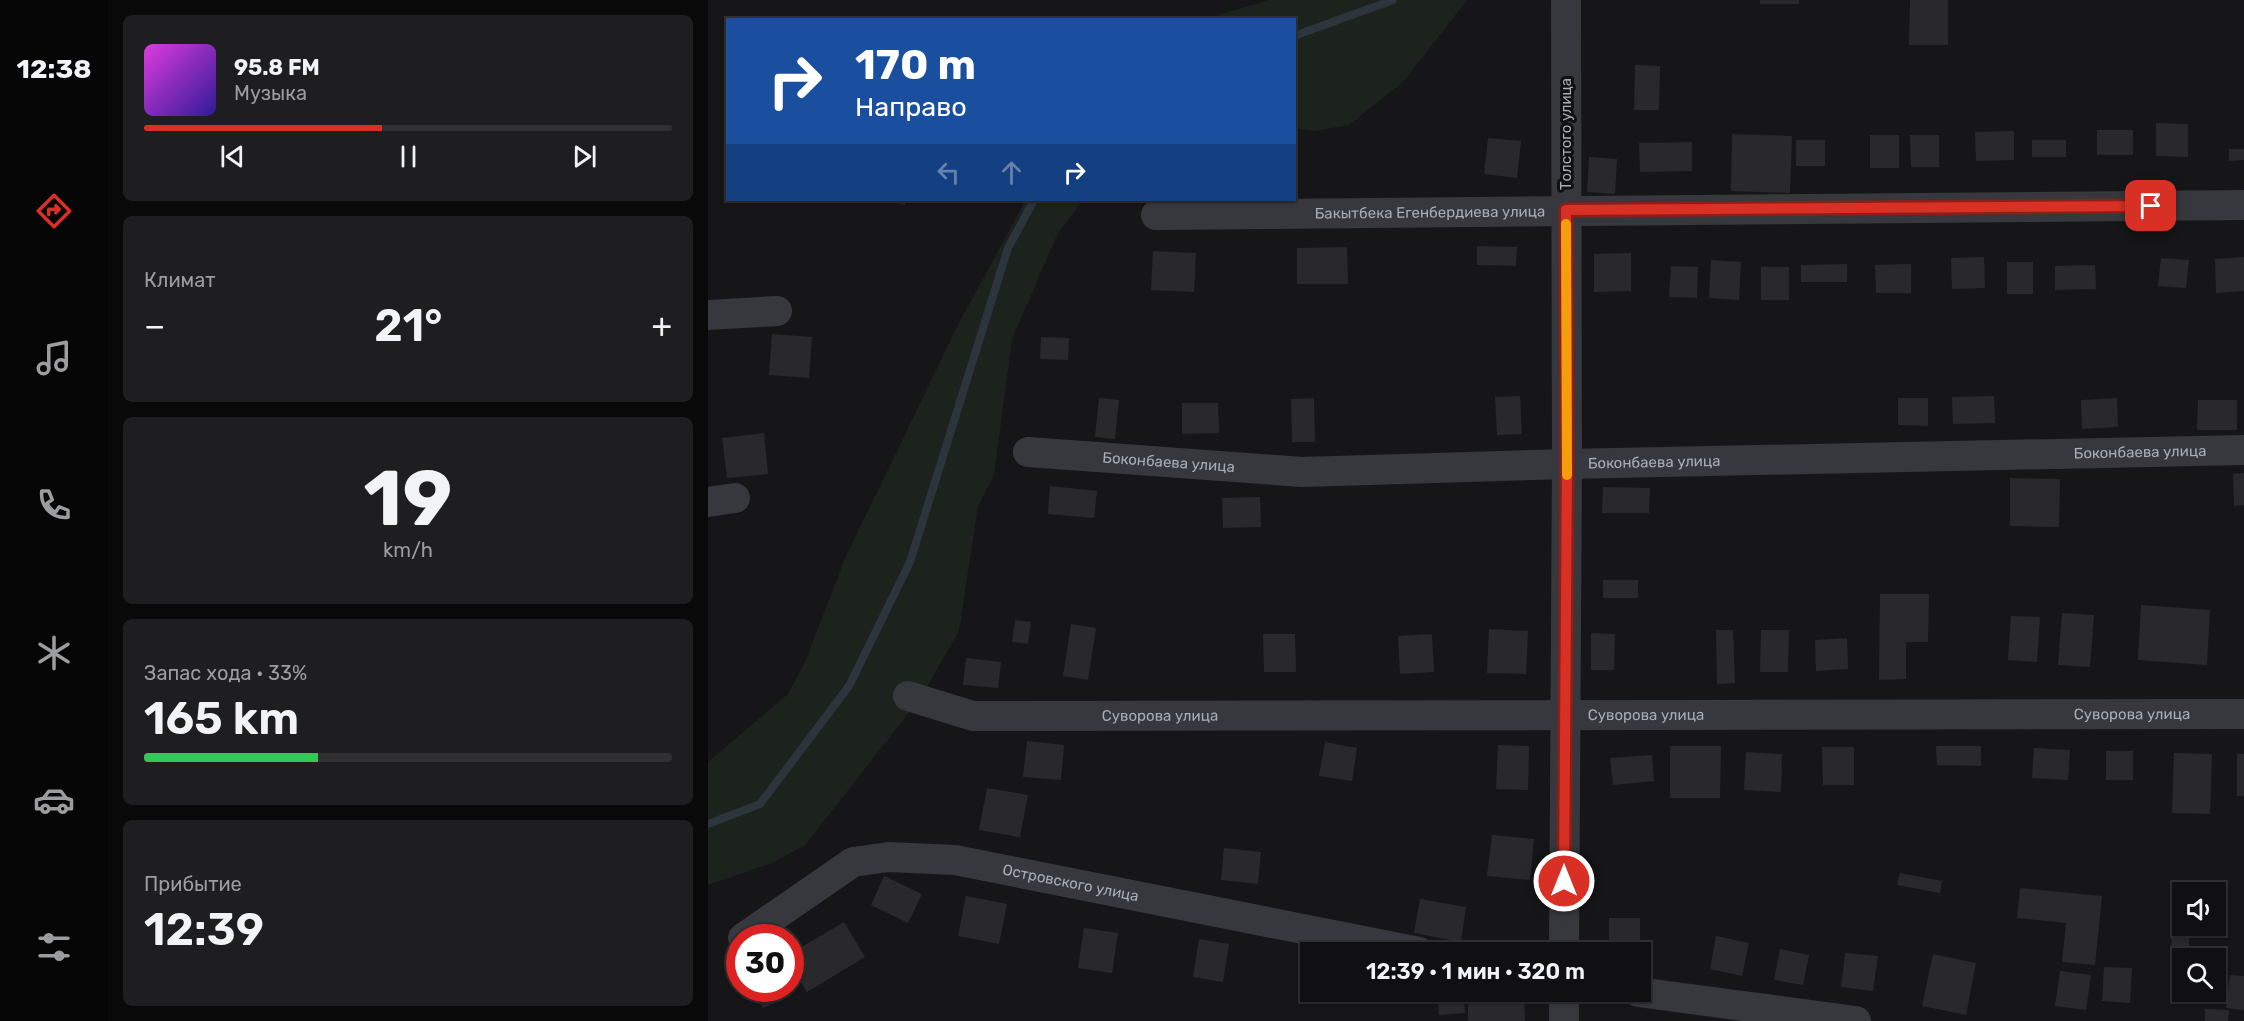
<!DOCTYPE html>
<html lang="ru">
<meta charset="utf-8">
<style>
body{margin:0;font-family:Rubik,sans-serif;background:#1e1e20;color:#f1f3f6;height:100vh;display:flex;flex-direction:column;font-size:22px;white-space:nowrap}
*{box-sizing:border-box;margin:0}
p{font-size:20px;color:#9c9d9f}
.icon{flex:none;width:33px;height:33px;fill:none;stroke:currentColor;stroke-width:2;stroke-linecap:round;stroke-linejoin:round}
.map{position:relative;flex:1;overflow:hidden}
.panel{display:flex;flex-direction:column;gap:15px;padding:15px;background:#09090a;width:600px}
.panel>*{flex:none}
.hud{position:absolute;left:18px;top:18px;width:570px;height:183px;border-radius:0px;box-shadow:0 2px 4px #0004,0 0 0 2px #303032;background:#1a4fa0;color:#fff;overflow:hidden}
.fabs{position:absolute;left:1464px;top:882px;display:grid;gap:12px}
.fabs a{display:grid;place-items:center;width:54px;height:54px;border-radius:0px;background:#101012;box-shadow:0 2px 4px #0004,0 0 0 2px #303032;font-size:30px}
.speed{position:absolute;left:18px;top:924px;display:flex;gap:12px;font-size:30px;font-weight:700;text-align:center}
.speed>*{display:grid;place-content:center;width:78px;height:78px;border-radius:50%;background:#101012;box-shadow:0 2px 4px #0004,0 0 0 2px #303032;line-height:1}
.speed .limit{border:9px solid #d22;background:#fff;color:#111}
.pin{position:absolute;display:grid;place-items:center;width:51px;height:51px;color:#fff;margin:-26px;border-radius:12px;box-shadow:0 3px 9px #0006}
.me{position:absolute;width:66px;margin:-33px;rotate:0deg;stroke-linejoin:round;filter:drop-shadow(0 0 4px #0008)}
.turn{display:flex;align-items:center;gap:21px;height:126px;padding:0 30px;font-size:27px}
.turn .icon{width:78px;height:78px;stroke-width:2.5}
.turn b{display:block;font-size:42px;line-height:51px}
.lanes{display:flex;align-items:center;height:57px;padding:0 30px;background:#0003;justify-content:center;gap:30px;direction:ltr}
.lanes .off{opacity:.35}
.big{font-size:45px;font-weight:600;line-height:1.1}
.panel .widget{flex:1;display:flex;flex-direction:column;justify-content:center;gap:9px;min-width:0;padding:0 21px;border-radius:9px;background:#1e1e20}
.panel .dial{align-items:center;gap:0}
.dial b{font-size:78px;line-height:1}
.song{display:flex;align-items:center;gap:18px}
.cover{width:72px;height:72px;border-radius:9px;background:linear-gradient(135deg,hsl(300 70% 55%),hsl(250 70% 35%))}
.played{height:6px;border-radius:3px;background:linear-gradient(90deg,#d93025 45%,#303032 45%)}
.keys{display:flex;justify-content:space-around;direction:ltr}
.heat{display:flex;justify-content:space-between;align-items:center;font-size:33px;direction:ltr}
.charge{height:9px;border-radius:4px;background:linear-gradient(90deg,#34c759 33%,#303032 0)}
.trip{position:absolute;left:592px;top:942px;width:351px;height:60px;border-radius:0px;background:#101012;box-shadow:0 2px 4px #0004,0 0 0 2px #303032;font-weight:600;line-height:60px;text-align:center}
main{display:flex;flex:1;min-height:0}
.dock{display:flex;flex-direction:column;width:108px;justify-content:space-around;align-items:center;background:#060607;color:#9c9d9f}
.dock .icon{width:42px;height:42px}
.dock .selected{color:#d93025}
.dock b{font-size:27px;color:#f1f3f6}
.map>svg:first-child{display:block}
</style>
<main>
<nav class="dock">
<b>12:38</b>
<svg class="icon selected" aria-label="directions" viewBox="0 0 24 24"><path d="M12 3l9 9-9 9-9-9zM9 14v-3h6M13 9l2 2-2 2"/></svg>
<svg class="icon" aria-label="music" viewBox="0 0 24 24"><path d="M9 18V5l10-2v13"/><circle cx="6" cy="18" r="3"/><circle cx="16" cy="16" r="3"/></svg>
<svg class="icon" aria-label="phone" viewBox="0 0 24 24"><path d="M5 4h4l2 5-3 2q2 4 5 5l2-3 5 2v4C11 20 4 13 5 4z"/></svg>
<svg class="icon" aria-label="climate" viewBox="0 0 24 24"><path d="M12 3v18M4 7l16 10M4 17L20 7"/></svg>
<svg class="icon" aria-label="car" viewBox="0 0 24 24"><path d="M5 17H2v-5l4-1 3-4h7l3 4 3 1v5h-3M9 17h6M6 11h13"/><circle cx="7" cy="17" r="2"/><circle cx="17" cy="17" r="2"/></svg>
<svg class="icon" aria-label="filters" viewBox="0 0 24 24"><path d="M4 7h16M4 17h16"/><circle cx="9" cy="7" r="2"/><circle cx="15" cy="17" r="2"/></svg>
</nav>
<section class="panel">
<div class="widget">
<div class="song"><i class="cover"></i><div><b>95.8 FM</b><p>Музыка</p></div></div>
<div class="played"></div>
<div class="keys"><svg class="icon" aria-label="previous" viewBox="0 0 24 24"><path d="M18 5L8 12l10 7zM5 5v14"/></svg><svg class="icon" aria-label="pause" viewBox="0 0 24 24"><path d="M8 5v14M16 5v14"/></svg><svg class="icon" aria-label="next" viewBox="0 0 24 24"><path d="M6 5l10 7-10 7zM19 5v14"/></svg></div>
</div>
<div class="widget"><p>Климат</p>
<div class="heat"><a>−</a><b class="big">21°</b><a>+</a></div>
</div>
<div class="widget dial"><b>19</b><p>km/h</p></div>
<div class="widget"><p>Запас хода · 33%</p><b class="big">165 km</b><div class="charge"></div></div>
<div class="widget"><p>Прибытие</p><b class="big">12:39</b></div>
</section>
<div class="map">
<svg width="1536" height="1021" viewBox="0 0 1536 1021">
<rect width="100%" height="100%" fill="#161618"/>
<!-- green -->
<g fill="#1c231d">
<polygon points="561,0 759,0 696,81 641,125 606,131 587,128 586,20 497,19"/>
<polygon points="315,200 375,200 350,233 304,339 286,475 270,506 251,631 211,700 97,845 64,863 0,885 0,762 80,694 97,662 138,556 251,323 314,207"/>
</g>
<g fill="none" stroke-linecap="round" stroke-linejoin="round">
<!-- stream -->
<g stroke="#2c353c" stroke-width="8">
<polyline points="586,36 685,0"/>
<polyline points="0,824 52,804 141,686 202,562 300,248 326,200"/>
</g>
</g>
<!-- building -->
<g fill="#29292c">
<rect x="1052" y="0" width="39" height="4"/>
<polygon points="1202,0 1240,0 1240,45 1201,45"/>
<polygon points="927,65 952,66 951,110 926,110"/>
<polygon points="1448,123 1480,124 1480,157 1448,156"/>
<rect x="1389" y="130" width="36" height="25"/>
<polygon points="1306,131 1306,160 1268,161 1267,132"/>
<polygon points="1024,134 1084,136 1082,193 1023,191"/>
<rect x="1162" y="135" width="29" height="33"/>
<polygon points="1202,135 1231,135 1231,167 1203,167"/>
<polygon points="780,138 813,141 809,178 776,174"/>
<rect x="1088" y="140" width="29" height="26"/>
<rect x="1324" y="140" width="34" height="17"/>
<polygon points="984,142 984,171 932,172 931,143"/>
<polygon points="1521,149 1536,149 1536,160 1521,161"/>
<polygon points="881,157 909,159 907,194 879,192"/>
<polygon points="169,200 197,200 197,205"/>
<polygon points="769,246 809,247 808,266 769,265"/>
<polygon points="639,247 640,284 589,284 589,248"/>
<polygon points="445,251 488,253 486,292 443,290"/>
<polygon points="923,253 923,291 886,292 886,254"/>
<polygon points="1276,257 1277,288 1244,289 1243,258"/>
<polygon points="1536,257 1536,291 1508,293 1507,259"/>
<polygon points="1453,258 1481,260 1478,288 1450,286"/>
<polygon points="1003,260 1033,262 1031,300 1001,298"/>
<rect x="1299" y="262" width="26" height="32"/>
<polygon points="1139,264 1139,282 1093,282 1093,265"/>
<polygon points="1203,264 1203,293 1168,293 1167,265"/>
<polygon points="1387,265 1388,289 1347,290 1347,266"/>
<polygon points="963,266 990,267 989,298 961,297"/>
<rect x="1053" y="267" width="28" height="33"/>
<polygon points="64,334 104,337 101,378 61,375"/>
<polygon points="333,337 361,338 360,360 332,359"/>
<polygon points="812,396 814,434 789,435 787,397"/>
<polygon points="1286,396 1287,423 1245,424 1244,397"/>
<polygon points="391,398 411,400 407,439 387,437"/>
<polygon points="606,398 607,442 584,442 583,399"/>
<polygon points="1190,398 1220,398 1220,426 1190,425"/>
<polygon points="1409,398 1410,427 1374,429 1373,400"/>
<polygon points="1490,400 1529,400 1529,430 1489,430"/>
<polygon points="474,403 510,403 511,433 474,434"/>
<polygon points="56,433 60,474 19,478 14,438"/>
<polygon points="1536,473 1536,505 1526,506 1525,474"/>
<polygon points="1302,478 1352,479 1351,527 1302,526"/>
<polygon points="342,486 389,491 386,518 340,514"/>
<polygon points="895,487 942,488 941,513 894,513"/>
<polygon points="552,497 553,527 515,528 514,498"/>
<rect x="895" y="580" width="35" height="18"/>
<polygon points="1172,594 1221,594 1220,642 1198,642 1198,679 1171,680"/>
<polygon points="1433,605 1502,610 1499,665 1430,660"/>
<polygon points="1354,613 1386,615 1382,667 1350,665"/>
<polygon points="1303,616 1332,617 1329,662 1300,660"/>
<polygon points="307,620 323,622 320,644 304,642"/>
<polygon points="363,624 388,628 380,680 355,676"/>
<polygon points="781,629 820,631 818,674 779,673"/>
<polygon points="1008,630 1025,630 1027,683 1009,684"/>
<polygon points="1053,630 1081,630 1080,672 1052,672"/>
<polygon points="883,633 907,634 906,670 883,670"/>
<polygon points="555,634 587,634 588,672 556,672"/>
<polygon points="724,634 726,672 692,674 690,636"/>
<polygon points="1139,638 1140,669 1108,671 1107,640"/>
<polygon points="258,658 293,662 290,688 255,685"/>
<polygon points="319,741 356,745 353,780 315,777"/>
<polygon points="617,742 649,748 644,781 611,776"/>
<polygon points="790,745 821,746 820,790 788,789"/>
<polygon points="962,746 1013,746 1012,798 962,798"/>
<polygon points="1228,746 1273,746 1273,766 1229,765"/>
<polygon points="1114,747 1146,747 1146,785 1115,785"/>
<polygon points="1326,748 1362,750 1360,780 1324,778"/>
<rect x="1398" y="751" width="27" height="29"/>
<polygon points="1038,752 1074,754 1073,792 1036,790"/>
<polygon points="1466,753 1504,754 1502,814 1464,813"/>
<rect x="1529" y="754" width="7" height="42"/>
<polygon points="944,755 946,781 905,785 902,758"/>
<polygon points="279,788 320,795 312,837 271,830"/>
<polygon points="784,835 826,839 822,880 779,876"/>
<polygon points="516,848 553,852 550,884 513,880"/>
<polygon points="1192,873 1234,881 1232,893 1189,885"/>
<polygon points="176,876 214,894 200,923 163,905"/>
<polygon points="1312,888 1394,896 1387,965 1354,962 1358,923 1309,918"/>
<polygon points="258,896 299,904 291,944 250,936"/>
<polygon points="712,899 758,907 753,942 706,933"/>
<rect x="901" y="918" width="31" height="34"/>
<polygon points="136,922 157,957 99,992 82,964 82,954"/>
<polygon points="376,928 410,933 404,973 370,968"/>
<polygon points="1463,935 1481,935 1481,958 1474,958 1474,970 1464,970"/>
<polygon points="1008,936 1041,943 1034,976 1002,969"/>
<polygon points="491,939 521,944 515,982 485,977"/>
<polygon points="1072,949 1101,955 1095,985 1066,980"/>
<polygon points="1137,953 1170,956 1165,991 1133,987"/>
<polygon points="1225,954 1268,963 1258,1015 1214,1006"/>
<polygon points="1396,967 1424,968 1422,1003 1394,1001"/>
<polygon points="1352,971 1383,975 1378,1010 1347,1006"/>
<polygon points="1522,975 1536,976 1536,1010 1518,1008"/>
<polygon points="46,988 79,988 82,996 55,1008"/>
<polygon points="755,994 757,1013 731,1015 729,996"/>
<polygon points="816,994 817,1021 760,1021 760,996"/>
<polygon points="1497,1009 1521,1010 1520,1021 1497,1021"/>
</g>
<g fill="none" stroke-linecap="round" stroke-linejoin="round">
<!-- street -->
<g stroke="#37383d" stroke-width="30">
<path id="s1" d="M448,215L1536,205"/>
<polyline points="0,315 69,311"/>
<path id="s2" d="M320,452L594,472L859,464L1536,450"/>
<polyline points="0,502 27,498"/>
<path id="s3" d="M200,696L265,716L1536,714"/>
<path id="s4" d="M35,938L145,862L180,857L247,860L711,952"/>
<polyline points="856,952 859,464 858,0"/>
<polyline points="930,992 1148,1021"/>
<polyline points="856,1021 856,992"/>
</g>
</g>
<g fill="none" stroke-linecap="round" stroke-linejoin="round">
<defs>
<polyline id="route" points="856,881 859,464 858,210 1443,206"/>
</defs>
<!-- route casing -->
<use href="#route" stroke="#8d1f18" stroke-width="15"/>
<!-- route -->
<use href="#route" stroke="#d93025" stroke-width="10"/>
<!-- slow -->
<polyline stroke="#f59e0b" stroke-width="10" points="858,224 859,475"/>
</g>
<g text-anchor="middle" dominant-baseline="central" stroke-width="6" stroke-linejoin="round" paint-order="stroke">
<!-- street labels -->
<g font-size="15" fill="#a8adb8" stroke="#111113">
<text transform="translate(858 134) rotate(-90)">Толстого улица</text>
<text stroke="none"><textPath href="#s1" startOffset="274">Бакытбека Егенбердиева улица</textPath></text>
<text stroke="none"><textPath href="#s2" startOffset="1113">Боконбаева улица</textPath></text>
<text stroke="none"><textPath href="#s2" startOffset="141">Боконбаева улица</textPath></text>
<text stroke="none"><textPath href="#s2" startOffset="627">Боконбаева улица</textPath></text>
<text stroke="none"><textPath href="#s3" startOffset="741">Суворова улица</textPath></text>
<text stroke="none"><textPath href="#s3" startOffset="1227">Суворова улица</textPath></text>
<text stroke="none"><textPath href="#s3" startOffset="255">Суворова улица</textPath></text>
<text stroke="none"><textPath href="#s4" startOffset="354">Островского улица</textPath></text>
</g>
</g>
</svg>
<div class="fabs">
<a><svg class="icon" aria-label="sound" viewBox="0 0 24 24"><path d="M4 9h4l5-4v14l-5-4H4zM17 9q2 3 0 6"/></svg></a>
<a><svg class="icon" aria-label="search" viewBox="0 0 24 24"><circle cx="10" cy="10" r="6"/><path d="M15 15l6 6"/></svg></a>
</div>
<div class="speed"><div class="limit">30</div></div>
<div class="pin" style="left:1443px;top:206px;background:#d93025"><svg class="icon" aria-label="arrive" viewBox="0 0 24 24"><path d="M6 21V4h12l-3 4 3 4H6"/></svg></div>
<svg class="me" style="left:856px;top:881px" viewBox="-20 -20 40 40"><circle r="17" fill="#d93025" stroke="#fff" stroke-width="3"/><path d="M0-11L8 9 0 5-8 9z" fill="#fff"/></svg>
<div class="trip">12:39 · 1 мин · 320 m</div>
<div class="hud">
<div class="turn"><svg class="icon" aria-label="right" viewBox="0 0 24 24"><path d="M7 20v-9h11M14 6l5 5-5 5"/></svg><div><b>170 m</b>Направо</div></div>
<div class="lanes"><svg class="icon off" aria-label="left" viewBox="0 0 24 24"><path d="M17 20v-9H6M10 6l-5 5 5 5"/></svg><svg class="icon off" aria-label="ahead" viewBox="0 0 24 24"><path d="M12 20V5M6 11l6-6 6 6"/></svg><svg class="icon" aria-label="right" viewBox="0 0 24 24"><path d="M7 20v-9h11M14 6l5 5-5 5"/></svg></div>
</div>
</div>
</main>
